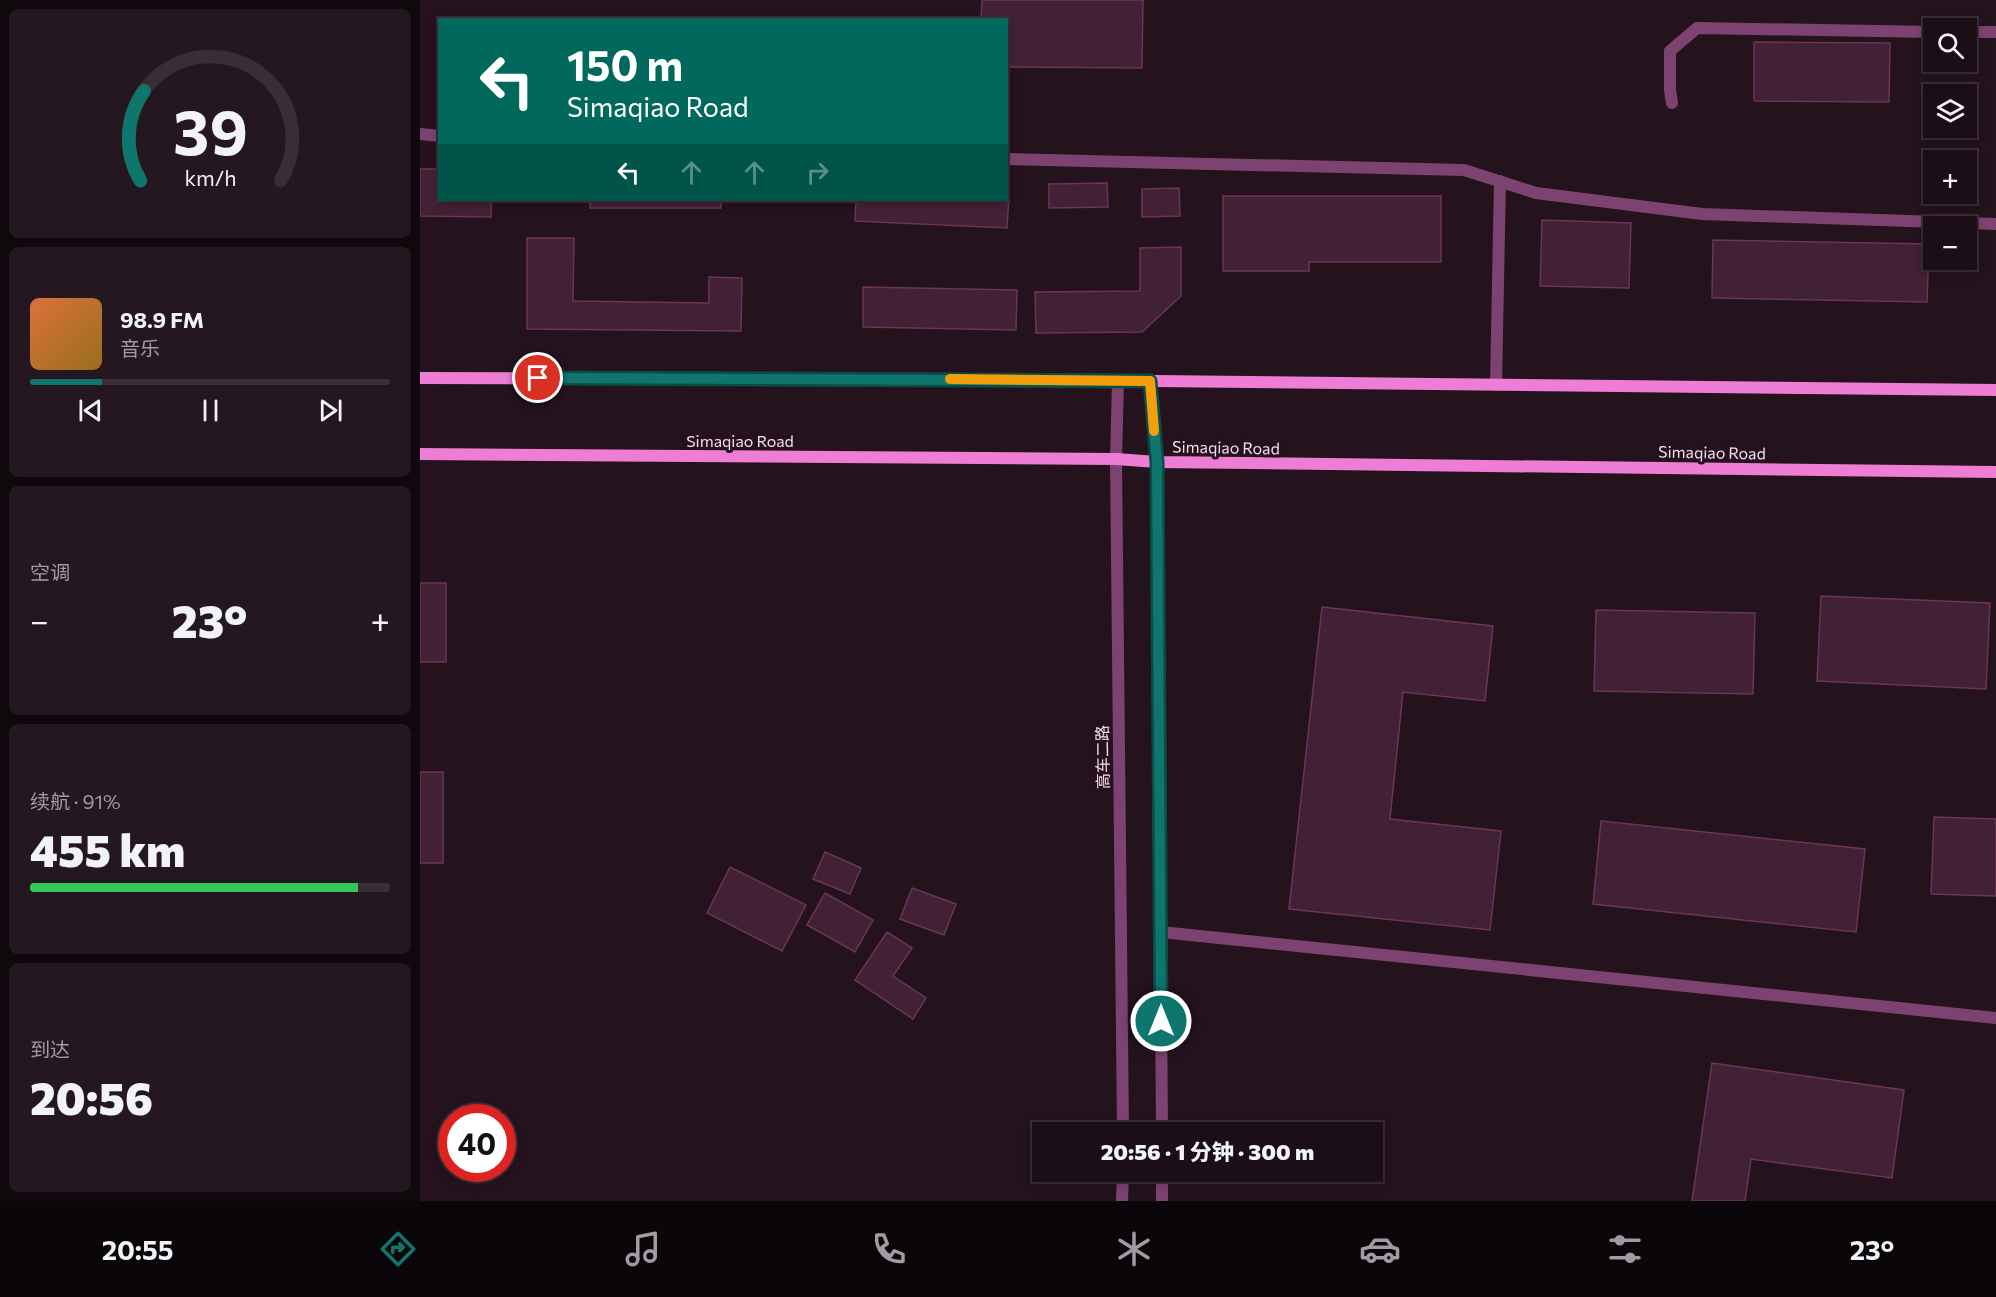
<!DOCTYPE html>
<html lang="zh">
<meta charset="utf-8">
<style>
body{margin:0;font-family:Commissioner,"Noto Sans SC",sans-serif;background:#24171f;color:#f1f3f6;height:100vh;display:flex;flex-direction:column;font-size:22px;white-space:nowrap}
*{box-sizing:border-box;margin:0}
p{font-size:20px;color:#a09ca1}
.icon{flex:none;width:33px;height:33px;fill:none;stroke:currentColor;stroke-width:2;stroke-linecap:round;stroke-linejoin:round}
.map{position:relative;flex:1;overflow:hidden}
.sheet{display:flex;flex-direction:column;gap:9px;padding:9px;background:#0f080c;width:420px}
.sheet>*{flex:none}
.hud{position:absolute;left:18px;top:18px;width:570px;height:183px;border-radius:0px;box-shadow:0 3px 9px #0003,0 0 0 2px #392e35;background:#00695c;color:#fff;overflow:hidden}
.tools{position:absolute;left:1503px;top:18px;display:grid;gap:12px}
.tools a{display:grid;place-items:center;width:54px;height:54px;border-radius:0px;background:#1b0e16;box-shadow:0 3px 9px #0003,0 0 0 2px #392e35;font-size:30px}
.speed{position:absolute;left:18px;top:1104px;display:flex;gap:12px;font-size:30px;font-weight:700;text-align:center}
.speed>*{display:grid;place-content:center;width:78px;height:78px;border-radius:50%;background:#1b0e16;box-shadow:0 3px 9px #0003,0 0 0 2px #392e35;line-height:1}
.speed .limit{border:9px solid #d22;background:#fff;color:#111}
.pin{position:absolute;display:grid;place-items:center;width:51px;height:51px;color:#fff;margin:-26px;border:3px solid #fff;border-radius:50%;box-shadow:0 2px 6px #0007}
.me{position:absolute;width:66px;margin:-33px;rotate:0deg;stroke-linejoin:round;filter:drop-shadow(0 0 4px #0008)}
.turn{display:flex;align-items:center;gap:21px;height:126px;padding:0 30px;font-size:27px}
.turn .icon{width:78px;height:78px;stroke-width:2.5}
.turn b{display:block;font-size:42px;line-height:51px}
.lanes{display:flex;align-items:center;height:57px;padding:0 30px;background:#0003;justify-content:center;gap:30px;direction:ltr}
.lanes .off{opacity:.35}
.big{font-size:45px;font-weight:800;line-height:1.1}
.sheet .card{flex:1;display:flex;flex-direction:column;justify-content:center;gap:9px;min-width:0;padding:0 21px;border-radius:9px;background:#24171f}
.sheet .dial{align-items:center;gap:0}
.dial svg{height:156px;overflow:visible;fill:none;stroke:#392e35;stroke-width:7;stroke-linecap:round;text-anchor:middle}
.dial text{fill:#f1f3f6;stroke:none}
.song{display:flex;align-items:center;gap:18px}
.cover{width:72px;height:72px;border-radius:9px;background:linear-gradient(135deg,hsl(20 70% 55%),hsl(40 70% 35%))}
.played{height:6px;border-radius:3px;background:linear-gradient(90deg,#0f766e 20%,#392e35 20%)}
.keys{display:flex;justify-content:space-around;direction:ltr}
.heat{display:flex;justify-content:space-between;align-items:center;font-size:33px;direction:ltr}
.charge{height:9px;border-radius:4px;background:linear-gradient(90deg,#34c759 91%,#392e35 0)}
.trip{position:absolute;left:612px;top:1122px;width:351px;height:60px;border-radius:0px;background:#1b0e16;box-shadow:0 3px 9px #0003,0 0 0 2px #392e35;font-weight:800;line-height:60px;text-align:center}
.dock{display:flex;height:96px;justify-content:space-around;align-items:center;background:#0b0609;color:#a09ca1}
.dock .icon{width:42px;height:42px}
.dock .on{color:#0f766e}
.dock b{font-size:27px;color:#f1f3f6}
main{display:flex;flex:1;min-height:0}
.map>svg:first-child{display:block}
</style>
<main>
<section class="sheet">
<div class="card dial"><svg viewBox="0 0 100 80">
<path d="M14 69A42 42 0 1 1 86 69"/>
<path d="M14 69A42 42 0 0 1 16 23" stroke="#0f766e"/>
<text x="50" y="56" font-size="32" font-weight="700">39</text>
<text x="50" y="72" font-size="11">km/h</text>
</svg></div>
<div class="card">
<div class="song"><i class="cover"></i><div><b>98.9 FM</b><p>音乐</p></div></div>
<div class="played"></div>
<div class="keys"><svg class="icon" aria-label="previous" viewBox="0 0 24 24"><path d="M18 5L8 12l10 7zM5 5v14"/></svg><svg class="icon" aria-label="pause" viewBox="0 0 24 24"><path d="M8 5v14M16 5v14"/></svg><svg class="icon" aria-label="next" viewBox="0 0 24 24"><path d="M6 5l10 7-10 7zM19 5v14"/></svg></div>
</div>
<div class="card"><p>空调</p>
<div class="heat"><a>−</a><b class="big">23°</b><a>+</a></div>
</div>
<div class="card"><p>续航 · 91%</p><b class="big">455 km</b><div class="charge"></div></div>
<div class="card"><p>到达</p><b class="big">20:56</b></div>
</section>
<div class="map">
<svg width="1576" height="1201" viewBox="0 0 1576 1201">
<rect width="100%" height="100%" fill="#24121d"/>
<!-- building -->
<g fill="#422035" stroke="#6b3557" stroke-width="1.5">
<polygon points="562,0 723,0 722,68 586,67 586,20 561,20"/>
<polygon points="1334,42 1470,43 1469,102 1334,101"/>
<polygon points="0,169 20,169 20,200 71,200 71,217 0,216"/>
<polygon points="687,183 688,207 629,208 629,184"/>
<polygon points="759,188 760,216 722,217 722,189"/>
<polygon points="586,195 589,195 587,228 435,221 436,200 586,200"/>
<polygon points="803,196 1021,196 1021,262 889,262 889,271 803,271"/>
<rect x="170" y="200" width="131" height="8"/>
<polygon points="1122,220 1211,223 1209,288 1120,286"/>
<polygon points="107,238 154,238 153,301 289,303 289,277 322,278 321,331 107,329"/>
<polygon points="1293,240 1509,244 1507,302 1292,298"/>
<polygon points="761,247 761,296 722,332 616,333 615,292 720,291 720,248"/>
<polygon points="443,287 597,290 596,330 443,327"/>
<rect x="0" y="583" width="26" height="79"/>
<polygon points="1401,596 1570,603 1566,689 1397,681"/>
<polygon points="902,607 1073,626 1065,701 983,692 970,819 1081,831 1070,930 869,909"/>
<polygon points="1176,610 1335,613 1333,694 1174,691"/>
<rect x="0" y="772" width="23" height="91"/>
<polygon points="1514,817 1576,819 1576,896 1511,894"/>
<polygon points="1181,821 1445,849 1436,932 1173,904"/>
<polygon points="405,852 441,868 430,894 393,879"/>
<polygon points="310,867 386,905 362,951 287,913"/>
<polygon points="492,888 536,904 524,935 480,919"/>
<polygon points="405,893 453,920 435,952 387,925"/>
<polygon points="467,932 492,948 473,976 506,998 493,1019 435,980"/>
<polygon points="1292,1063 1484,1090 1472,1178 1331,1159 1325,1201 1272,1201"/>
</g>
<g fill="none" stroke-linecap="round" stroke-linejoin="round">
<!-- service -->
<g stroke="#7d4370" stroke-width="12">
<polyline points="1546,32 1576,32"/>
<polyline points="1252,103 1250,90 1250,51 1277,28 1514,32"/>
<polyline points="0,134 20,136"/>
<polyline points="586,159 1044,170 1116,193 1282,214 1576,224"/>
<polyline points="1076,385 1080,181"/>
</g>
<!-- minor -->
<polyline stroke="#7d4370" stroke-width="12" points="741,932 1576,1018"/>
<!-- tertiary -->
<g stroke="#7d4370" stroke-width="12">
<polyline points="698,381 696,459 703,1132"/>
<polyline points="730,381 737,462 742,1132"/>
<polyline points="742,1172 742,1201"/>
<polyline points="702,1201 703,1172"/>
</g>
<!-- secondary -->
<g stroke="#ee7dd6" stroke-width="12">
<polyline points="0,378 542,379 1576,390"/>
<polyline points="0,454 696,459 737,462 1576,472"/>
</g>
</g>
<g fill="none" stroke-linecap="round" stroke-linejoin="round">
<defs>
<polyline id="route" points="118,378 730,381 737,462 741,1021"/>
</defs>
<!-- route casing -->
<use href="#route" stroke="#0a4d48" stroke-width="15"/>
<!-- route -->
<use href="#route" stroke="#0f766e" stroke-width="10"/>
<!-- slow -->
<polyline stroke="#f59e0b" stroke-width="10" points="530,379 730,381 734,431"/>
</g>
<g text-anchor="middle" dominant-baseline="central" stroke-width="6" stroke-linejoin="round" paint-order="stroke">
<!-- street labels -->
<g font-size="16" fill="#fadaf0" stroke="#24121d">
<text x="320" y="440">Simaqiao Road</text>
<text transform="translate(806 447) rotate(1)">Simaqiao Road</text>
<text transform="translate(1292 452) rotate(1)">Simaqiao Road</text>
<text transform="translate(682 757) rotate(-91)">高车二路</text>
</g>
</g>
</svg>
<div class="tools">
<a><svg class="icon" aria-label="search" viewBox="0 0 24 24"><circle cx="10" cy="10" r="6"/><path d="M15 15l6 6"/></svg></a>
<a><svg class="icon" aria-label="layers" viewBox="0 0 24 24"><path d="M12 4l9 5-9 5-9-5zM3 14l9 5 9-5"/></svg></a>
<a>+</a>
<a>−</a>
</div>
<div class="speed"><div class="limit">40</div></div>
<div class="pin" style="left:118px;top:378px;background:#d93025"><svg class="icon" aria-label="arrive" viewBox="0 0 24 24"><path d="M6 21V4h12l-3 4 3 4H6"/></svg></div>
<svg class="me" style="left:741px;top:1021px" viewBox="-20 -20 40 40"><circle r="17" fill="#0f766e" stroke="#fff" stroke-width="3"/><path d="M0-11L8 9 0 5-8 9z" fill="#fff"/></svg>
<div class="trip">20:56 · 1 分钟 · 300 m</div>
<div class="hud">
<div class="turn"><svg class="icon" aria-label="left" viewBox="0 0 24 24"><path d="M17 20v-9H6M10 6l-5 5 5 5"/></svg><div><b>150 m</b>Simaqiao Road</div></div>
<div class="lanes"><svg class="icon" aria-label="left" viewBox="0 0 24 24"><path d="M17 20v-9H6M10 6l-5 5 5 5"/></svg><svg class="icon off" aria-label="ahead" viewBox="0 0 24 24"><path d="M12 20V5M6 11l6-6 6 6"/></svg><svg class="icon off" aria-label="ahead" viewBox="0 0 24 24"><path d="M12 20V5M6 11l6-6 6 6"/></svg><svg class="icon off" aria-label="right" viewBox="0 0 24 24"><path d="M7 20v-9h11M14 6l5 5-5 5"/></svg></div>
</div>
</div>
</main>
<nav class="dock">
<b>20:55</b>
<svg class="icon on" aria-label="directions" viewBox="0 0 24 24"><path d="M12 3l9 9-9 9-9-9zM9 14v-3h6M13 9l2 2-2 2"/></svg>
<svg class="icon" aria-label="music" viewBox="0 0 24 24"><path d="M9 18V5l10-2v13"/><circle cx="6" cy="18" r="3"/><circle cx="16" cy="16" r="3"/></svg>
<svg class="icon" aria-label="phone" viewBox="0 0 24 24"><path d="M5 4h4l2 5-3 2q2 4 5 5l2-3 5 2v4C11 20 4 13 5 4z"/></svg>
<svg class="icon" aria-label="climate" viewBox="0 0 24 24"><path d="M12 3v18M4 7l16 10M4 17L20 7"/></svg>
<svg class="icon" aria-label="car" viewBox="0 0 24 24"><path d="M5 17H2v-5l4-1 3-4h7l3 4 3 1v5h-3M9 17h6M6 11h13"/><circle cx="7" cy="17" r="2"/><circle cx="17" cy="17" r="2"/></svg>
<svg class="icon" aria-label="filters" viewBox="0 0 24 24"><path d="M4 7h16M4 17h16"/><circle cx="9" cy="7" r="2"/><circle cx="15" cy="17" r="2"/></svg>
<b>23°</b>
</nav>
